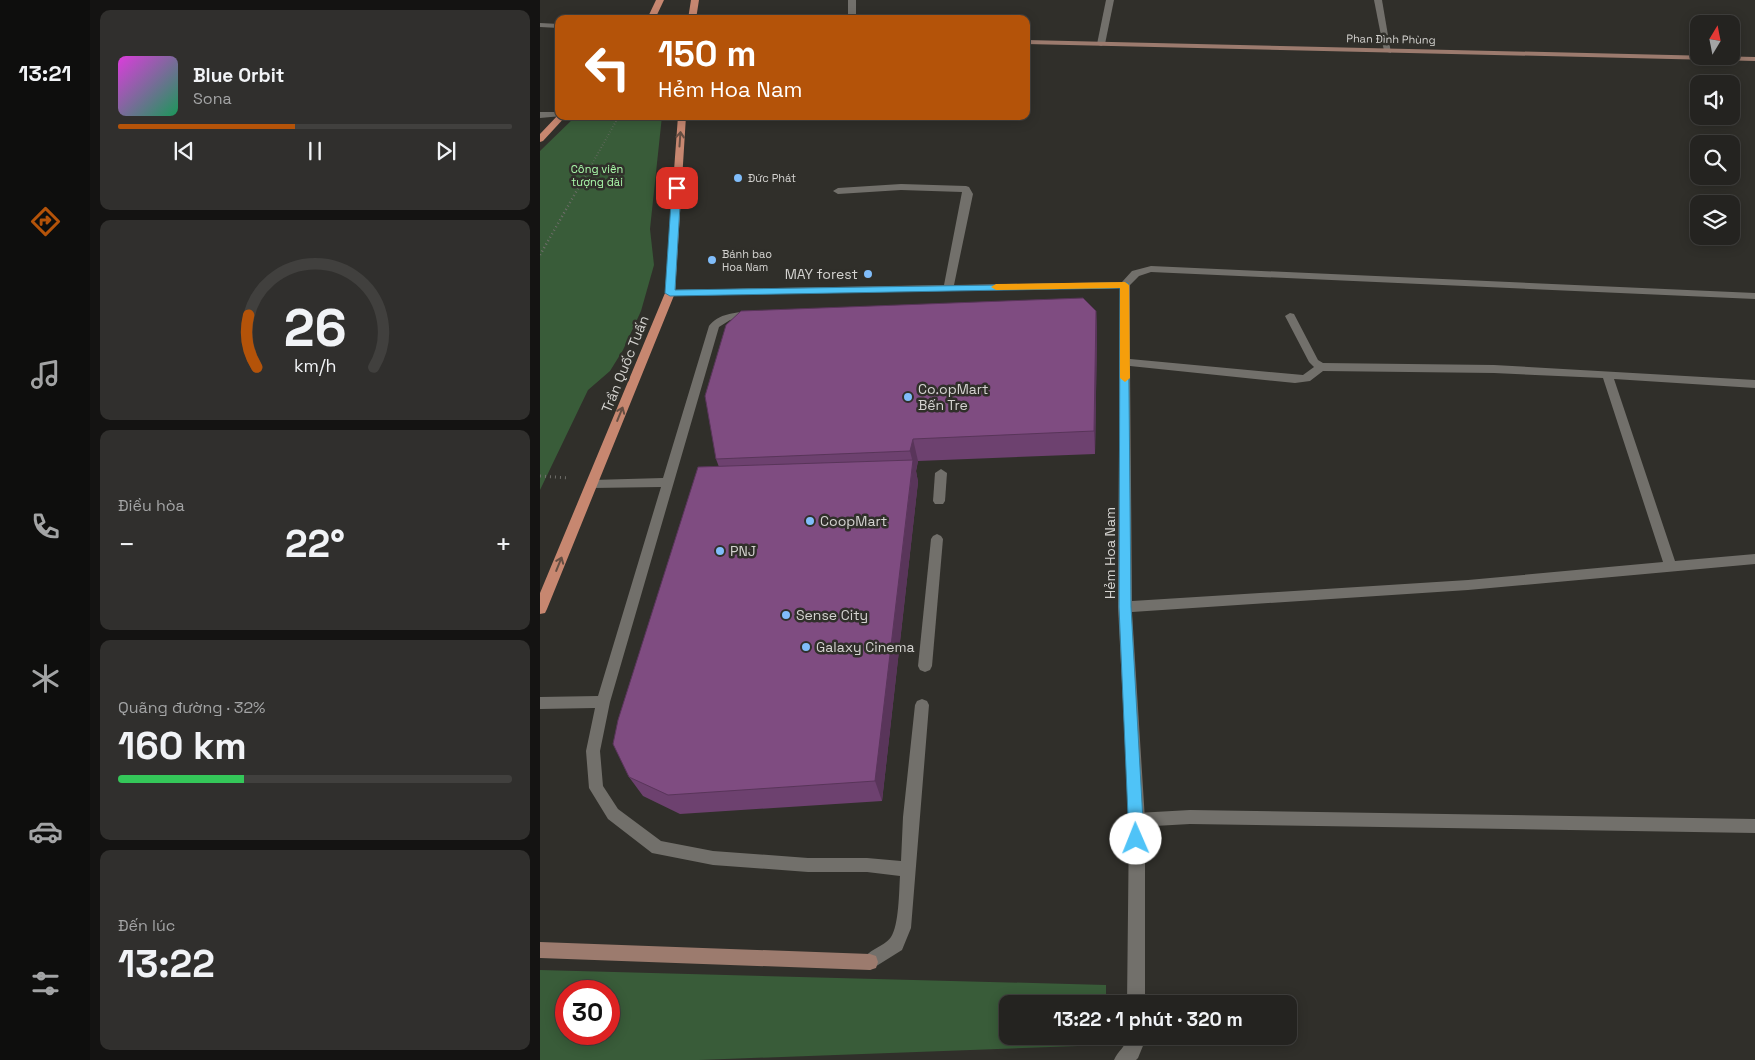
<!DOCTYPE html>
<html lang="vi">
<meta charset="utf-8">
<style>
body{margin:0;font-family:"Space Grotesk",sans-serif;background:#302f2d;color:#f1f3f6;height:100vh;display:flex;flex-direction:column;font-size:19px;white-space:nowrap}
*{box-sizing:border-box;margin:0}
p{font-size:16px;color:#a3a4a5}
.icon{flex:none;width:28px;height:28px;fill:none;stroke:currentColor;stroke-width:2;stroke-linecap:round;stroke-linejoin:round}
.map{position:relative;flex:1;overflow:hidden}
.sheet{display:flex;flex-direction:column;gap:10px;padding:10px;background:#141312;width:450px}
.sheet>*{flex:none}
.banner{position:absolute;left:15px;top:15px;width:475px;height:105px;border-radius:10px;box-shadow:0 2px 12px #0003,0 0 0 1px #41403e;background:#b45309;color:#fff;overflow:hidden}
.needle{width:32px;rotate:10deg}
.fabs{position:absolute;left:1150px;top:15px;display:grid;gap:10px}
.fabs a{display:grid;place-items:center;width:50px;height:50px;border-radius:10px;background:#242320;box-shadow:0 2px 12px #0003,0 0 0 1px #41403e;font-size:25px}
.speed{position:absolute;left:15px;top:980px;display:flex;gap:10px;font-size:25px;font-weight:700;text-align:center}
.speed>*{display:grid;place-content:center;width:65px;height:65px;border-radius:50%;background:#242320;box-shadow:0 2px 12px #0003,0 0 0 1px #41403e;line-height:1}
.speed .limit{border:8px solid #d22;background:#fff;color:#111}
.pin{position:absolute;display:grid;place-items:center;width:42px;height:42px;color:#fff;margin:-21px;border-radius:10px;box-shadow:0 2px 8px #0006}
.me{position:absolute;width:55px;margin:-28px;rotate:359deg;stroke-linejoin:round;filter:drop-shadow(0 0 4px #0008)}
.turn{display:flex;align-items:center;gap:18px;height:105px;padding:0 20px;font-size:22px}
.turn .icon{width:65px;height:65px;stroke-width:2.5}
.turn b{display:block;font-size:35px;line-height:42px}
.big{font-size:38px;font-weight:700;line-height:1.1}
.sheet .card{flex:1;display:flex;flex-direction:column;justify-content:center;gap:8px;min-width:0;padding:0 18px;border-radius:10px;background:#302f2d}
.sheet .dial{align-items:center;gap:0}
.dial svg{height:130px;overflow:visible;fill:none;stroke:#41403e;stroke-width:7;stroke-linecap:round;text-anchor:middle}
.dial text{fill:#f1f3f6;stroke:none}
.song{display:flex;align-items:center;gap:15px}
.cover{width:60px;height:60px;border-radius:8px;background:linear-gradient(135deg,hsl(300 70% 55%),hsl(150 70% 35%))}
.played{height:5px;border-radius:2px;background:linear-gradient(90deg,#b45309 45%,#41403e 45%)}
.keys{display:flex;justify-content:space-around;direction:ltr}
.heat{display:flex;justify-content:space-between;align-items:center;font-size:28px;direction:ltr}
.charge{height:8px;border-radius:4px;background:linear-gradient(90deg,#34c759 32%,#41403e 0)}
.trip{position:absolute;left:459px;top:995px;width:298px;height:50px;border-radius:10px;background:#242320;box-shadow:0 2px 12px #0003,0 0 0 1px #41403e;font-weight:700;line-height:50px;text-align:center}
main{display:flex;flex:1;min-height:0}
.tabs{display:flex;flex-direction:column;width:90px;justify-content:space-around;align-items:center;background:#0e0e0d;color:#a3a4a5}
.tabs .icon{width:35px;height:35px}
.tabs .on{color:#b45309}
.tabs b{font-size:22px;color:#f1f3f6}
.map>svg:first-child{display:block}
</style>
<main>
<nav class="tabs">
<b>13:21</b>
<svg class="icon on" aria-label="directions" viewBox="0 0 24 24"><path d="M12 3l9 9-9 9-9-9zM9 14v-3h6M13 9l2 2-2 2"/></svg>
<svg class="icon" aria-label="music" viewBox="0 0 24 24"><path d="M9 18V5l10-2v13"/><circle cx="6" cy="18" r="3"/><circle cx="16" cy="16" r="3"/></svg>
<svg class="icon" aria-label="phone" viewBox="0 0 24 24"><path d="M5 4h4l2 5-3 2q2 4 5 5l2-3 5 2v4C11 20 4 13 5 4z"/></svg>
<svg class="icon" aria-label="climate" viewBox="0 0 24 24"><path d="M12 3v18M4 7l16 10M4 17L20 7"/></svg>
<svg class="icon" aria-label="car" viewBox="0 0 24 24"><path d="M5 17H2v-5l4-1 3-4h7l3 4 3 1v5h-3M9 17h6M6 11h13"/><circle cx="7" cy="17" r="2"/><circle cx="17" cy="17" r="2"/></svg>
<svg class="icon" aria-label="filters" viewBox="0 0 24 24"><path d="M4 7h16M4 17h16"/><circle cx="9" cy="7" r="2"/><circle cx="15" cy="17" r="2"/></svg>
</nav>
<section class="sheet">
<div class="card">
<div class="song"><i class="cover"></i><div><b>Blue Orbit</b><p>Sona</p></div></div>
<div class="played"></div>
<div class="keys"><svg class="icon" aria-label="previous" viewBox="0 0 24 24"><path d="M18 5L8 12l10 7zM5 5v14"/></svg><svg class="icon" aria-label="pause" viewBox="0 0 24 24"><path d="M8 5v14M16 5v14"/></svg><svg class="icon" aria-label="next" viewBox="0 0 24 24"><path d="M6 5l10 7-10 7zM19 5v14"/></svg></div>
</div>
<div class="card dial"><svg viewBox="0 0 100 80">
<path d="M14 69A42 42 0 1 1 86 69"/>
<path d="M14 69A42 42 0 0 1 9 37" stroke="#b45309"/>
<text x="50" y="56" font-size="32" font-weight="700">26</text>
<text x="50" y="72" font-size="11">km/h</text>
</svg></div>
<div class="card"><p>Điều hòa</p>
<div class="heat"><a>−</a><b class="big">22°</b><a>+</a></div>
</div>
<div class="card"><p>Quãng đường · 32%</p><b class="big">160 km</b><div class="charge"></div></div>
<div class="card"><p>Đến lúc</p><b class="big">13:22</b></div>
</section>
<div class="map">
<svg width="1215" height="1060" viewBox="0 0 1215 1060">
<rect width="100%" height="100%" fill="#302f2a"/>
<!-- green -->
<g fill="#395c39" fill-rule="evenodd">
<polygon points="36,116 122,116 110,229 114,265 101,311 83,350 70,371 48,390 0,490 0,151"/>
<path d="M0,970L566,985V1004H468V1036H566V1045L159,1060H0ZM26,991H69V1034H26Z"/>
</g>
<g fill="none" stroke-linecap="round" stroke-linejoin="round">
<!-- path-far2 -->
<polyline stroke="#6e6d69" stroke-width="2" stroke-dasharray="0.5 2.5" stroke-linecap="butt" points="39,187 79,116"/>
<!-- path-far1 -->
<polyline stroke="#6e6d69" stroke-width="2.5" stroke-dasharray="1 3" stroke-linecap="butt" points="0,255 40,185"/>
<!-- path -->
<polyline stroke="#6e6d69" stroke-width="3" stroke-dasharray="1 4" stroke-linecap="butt" points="0,476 29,478"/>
<!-- lane -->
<g fill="#72706b" fill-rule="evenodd">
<polygon points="0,23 19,24 19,28 0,27"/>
<path d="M210,311L215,314L214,316L190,320L179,327L70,702L60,751L63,786L78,809L121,841L173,851L268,858H327L361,861L363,817L375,705L377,701L382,699L387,701L389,705L371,928L362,950L330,970L324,968L322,962C327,949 343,948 351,937C359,925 359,891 360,876L327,872H268L173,865L112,853L68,819L49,788L46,751L55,708L0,709V697L58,696L121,487L52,488L46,484L52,480L123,478L169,326C179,313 195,313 210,311Z"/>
<polygon points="401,469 407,473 405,501 403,504 395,504 393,501 395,473"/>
<polygon points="397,534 401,536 403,539 392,666 390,670 385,672 380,670 378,666 391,539 393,536"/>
<polygon points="650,810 1215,819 1215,833 650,824 597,827 592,825 589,820 592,815 597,813"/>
</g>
<!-- street -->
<g fill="#72706b" fill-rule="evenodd">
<rect x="308" y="0" width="8" height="19"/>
<polygon points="566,0 574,0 565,44 561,46 557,44"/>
<polygon points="834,0 842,0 851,53 844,51"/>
<polygon points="0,112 19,112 19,116 22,116 0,118"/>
<path d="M361,184L426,186L429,187L433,194L414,285L582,282L592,271L611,266L1215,293V299L611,272L599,276L590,285V359L763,375L774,367L769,362L745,316L750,313L754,314L778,360L783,363L954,365L1215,380V388L1074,379L1135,561L1215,554V564L928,590L592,612L605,820V1004H587L589,820L578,607L580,288L130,296L125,293L130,290L404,285L422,192L361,190L298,194L293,191L298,188ZM590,366L755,383L770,381L783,371L954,373L1063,378L1123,562L928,580L592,601Z"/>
<path d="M589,1036H607L598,1058L596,1060H574C578,1051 586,1046 589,1036Z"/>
</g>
<!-- secondary -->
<g fill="#9c7b6e" fill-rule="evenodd">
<polygon points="486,40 1215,57 1215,61 486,44"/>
<polygon points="0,942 330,954 336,956 338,962 336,968 330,970 0,958"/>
</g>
<!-- primary -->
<g fill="#c78770" fill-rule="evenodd">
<polygon points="116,0 124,0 115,19 107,19"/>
<polygon points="151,0 159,0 156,19 148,19"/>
<polygon points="19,114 19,116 26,116 3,141 0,142 0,134"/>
<polygon points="138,116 146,116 135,293 7,609 5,613 0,614 0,593 125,293"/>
</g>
</g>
<!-- wall -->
<polygon fill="#6d416f" points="556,311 557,333 555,454 378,461 376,471 378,482 342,801 140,814 103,796 89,777 179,467 176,459"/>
<!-- shaded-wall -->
<g fill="#59355a">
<polygon points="556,311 557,333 555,454 554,431"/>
<polygon points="373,439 378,461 376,471 378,482 342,801 335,781 373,463 370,451"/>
</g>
<!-- building -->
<g fill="#7f4c81" stroke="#59355a">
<polygon points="543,298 556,311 554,431 373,439 370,451 176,459 165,396 186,325 201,311"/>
<polygon points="373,460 335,781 128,795 89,777 73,744 78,720 158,467"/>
</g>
<!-- one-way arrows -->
<defs><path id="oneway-shaft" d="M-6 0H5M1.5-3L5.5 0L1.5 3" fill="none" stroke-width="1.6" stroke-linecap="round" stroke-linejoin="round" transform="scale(1.25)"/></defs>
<g stroke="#654e42">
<use href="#oneway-shaft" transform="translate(140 139) rotate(-86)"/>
<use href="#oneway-shaft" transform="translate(80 414) rotate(-68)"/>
<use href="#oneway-shaft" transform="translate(19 564) rotate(-68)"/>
</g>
<!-- route -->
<polygon fill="#4fc3f7" stroke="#337fa1" points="137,186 141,188 135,290 588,283 591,607 604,839 601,844 596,846 592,844 589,839 579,607 580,288 130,296 125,293 132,188"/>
<!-- slow -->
<polygon fill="#f59e0b" points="585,282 589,285 590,378 585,382 580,378 580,288 456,290 451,287 456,284"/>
<!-- markers -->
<g fill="#80bdfa" stroke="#302f2a" stroke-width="2">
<circle cx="198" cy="178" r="5"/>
<circle cx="172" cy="260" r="5"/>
<circle cx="328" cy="274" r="5"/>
<circle cx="368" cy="397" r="5"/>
<circle cx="270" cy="521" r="5"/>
<circle cx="180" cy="551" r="5"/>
<circle cx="246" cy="615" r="5"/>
<circle cx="266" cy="647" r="5"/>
</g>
<g text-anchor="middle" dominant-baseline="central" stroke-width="5" stroke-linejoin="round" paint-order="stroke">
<!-- far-street labels -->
<g font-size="11" fill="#d4d3d0" stroke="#302f2a">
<text transform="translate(851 39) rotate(1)">Phan Đình Phùng</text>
</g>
<!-- far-park labels -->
<g font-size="11" fill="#aafaaa" stroke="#302f2a">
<text x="57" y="169">Công viên<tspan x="57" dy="13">tượng đài</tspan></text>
</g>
<!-- far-poi labels -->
<g font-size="11" fill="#d4d3d0" stroke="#302f2a" text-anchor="start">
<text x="208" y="178">Đức Phát</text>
<text x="182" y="254">Bánh bao<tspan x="182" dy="13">Hoa Nam</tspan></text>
</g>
<!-- poi labels -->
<g font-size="14" fill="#d4d3d0" stroke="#302f2a" text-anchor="start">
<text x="318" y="274" text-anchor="end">MAY forest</text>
<text x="378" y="389">Co.opMart<tspan x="378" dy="16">Bến Tre</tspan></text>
<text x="280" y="521">CoopMart</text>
<text x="190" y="551">PNJ</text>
<text x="256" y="615">Sense City</text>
<text x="276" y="647">Galaxy Cinema</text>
</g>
<!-- street labels -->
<g font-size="14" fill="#d4d3d0" stroke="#302f2a">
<text transform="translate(85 364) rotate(-68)">Trần Quốc Tuấn</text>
<text transform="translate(570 553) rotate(-90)">Hẻm Hoa Nam</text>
</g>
</g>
</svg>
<div class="fabs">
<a><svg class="needle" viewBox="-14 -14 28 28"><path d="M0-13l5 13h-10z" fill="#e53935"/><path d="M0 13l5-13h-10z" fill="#a3a4a5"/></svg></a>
<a><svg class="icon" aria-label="sound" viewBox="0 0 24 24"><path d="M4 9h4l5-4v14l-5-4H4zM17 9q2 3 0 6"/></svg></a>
<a><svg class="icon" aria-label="search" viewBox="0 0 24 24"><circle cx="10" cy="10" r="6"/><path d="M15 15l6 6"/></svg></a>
<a><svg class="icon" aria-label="layers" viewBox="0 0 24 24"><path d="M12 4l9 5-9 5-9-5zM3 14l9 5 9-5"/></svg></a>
</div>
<div class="speed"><div class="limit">30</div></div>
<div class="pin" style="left:137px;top:188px;background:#d93025"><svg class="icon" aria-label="arrive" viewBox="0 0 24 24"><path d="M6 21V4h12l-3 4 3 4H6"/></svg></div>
<svg class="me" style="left:596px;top:839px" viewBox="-20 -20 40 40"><circle r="19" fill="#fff"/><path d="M0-13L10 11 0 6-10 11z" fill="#4fc3f7"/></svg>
<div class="trip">13:22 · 1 phút · 320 m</div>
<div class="banner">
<div class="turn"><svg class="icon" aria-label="left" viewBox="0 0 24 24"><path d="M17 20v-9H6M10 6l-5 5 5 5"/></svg><div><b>150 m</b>Hẻm Hoa Nam</div></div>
</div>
</div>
</main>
